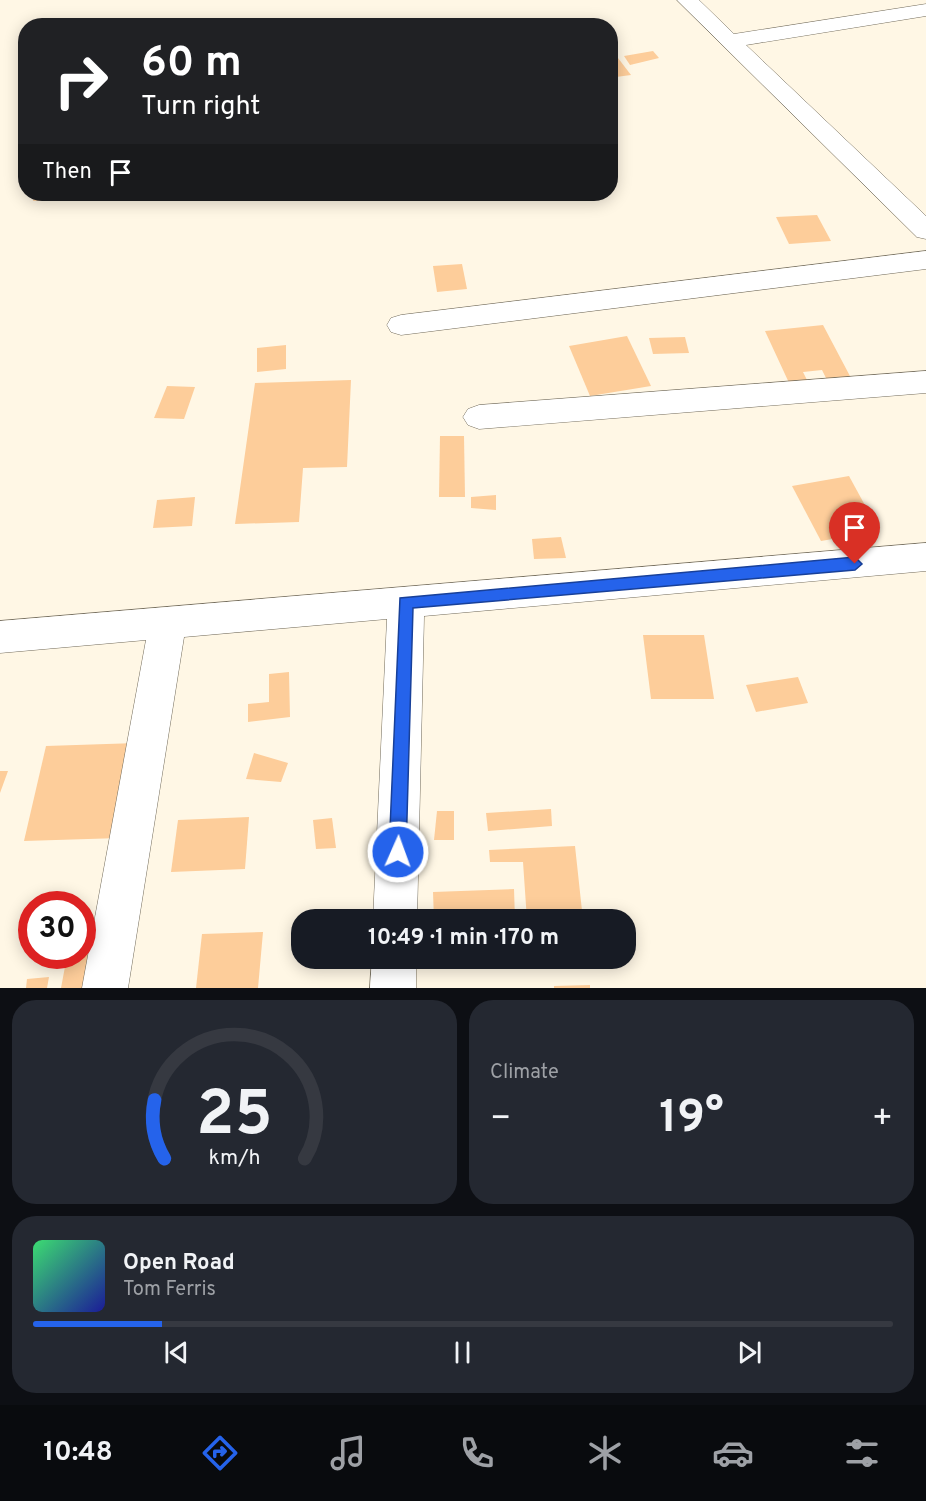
<!DOCTYPE html>
<meta charset="utf-8">
<style>
body{margin:0;font-family:Overpass,sans-serif;background:#242831;color:#f1f3f6;height:100vh;display:flex;flex-direction:column;font-size:22px;white-space:nowrap}
*{box-sizing:border-box;margin:0}
p{font-size:20px;color:#9ea1a6}
.icon{flex:none;width:33px;height:33px;fill:none;stroke:currentColor;stroke-width:2;stroke-linecap:round;stroke-linejoin:round}
.map{position:relative;height:988px;overflow:hidden}
.panel{display:flex;flex-direction:column;gap:12px;padding:12px;background:#0d0f14;flex:1}
.panel>*{flex:none}
.top-card{position:absolute;left:18px;top:18px;width:600px;height:183px;border-radius:24px;box-shadow:0 3px 15px #0003;background:#202124;color:#fff;overflow:hidden}
.speed{position:absolute;left:18px;top:891px;display:flex;gap:12px;font-size:30px;font-weight:700;text-align:center}
.speed>*{display:grid;place-content:center;width:78px;height:78px;border-radius:50%;background:#171b24;box-shadow:0 3px 15px #0003;line-height:1}
.speed .limit{border:9px solid #d22;background:#fff;color:#111}
.pin{position:absolute;display:grid;place-items:center;width:51px;height:51px;color:#fff;margin:-62px -26px;border-radius:50% 50% 50% 0;rotate:-45deg;box-shadow:0 0 6px #0007}
.pin .icon{rotate:45deg}
.me{position:absolute;width:66px;margin:-33px;rotate:2deg;stroke-linejoin:round;filter:drop-shadow(0 0 4px #0008)}
.turn{display:flex;align-items:center;gap:21px;height:126px;padding:0 24px;font-size:27px}
.turn .icon{width:78px;height:78px;stroke-width:2.5}
.turn b{display:block;font-size:42px;line-height:51px}
.then{display:flex;align-items:center;height:57px;padding:0 24px;background:#0003;gap:12px;font-size:22px}
.big{font-size:45px;font-weight:700;line-height:1.1}
.panel .card{flex:1;display:flex;flex-direction:column;justify-content:center;gap:9px;min-width:0;padding:0 21px;border-radius:24px;background:#242831}
.panel .dial{align-items:center;gap:0}
.dial svg{height:156px;overflow:visible;fill:none;stroke:#363941;stroke-width:7;stroke-linecap:round;text-anchor:middle}
.dial text{fill:#f1f3f6;stroke:none}
.song{display:flex;align-items:center;gap:18px}
.cover{width:72px;height:72px;border-radius:9px;background:linear-gradient(135deg,hsl(140 70% 55%),hsl(240 70% 35%))}
.played{height:6px;border-radius:3px;background:linear-gradient(90deg,#2563eb 15%,#363941 15%)}
.keys{display:flex;justify-content:space-around;direction:ltr}
.heat{display:flex;justify-content:space-between;align-items:center;font-size:33px;direction:ltr}
.panel .tiles{flex:1;display:grid;gap:12px;grid-template-columns:1fr 1fr}
.card:last-child{grid-column:span 2}
.trip{position:absolute;left:291px;top:909px;width:345px;height:60px;border-radius:24px;background:#171b24;box-shadow:0 3px 15px #0003;font-weight:700;line-height:60px;text-align:center}
.menu{display:flex;height:96px;justify-content:space-around;align-items:center;background:#090b0e;color:#9ea1a6}
.menu .icon{width:42px;height:42px}
.menu .current{color:#2563eb}
.menu b{font-size:27px;color:#f1f3f6}
.map>svg:first-child{display:block}
</style>
<div class="map">
<svg width="926" height="988" viewBox="0 0 926 988">
<rect width="100%" height="100%" fill="#fff7e5"/>
<!-- building -->
<g fill="#fdcd9a">
<polygon points="653,51 659,58 630,65 624,56"/>
<polygon points="618,58 631,75 616,77 610,69 610,59"/>
<polygon points="35,194 68,194 67,199 33,201"/>
<polygon points="817,215 831,241 789,244 776,217"/>
<polygon points="462,264 467,289 437,292 433,266"/>
<polygon points="823,325 851,378 827,380 822,370 803,372 808,382 790,385 765,331"/>
<polygon points="627,336 651,386 590,396 569,346"/>
<polygon points="685,337 689,353 653,354 649,338"/>
<polygon points="286,345 286,369 257,372 257,348"/>
<polygon points="351,380 347,467 303,468 299,522 235,524 255,383"/>
<polygon points="167,386 195,387 184,419 154,418"/>
<polygon points="440,436 464,436 465,497 439,497"/>
<polygon points="849,476 879,531 821,541 792,486"/>
<polygon points="496,495 496,510 471,508 471,497"/>
<polygon points="195,497 192,526 153,528 157,500"/>
<polygon points="561,537 566,558 534,559 532,539"/>
<polygon points="643,635 704,635 714,699 651,699"/>
<polygon points="289,672 290,717 248,722 248,704 269,702 269,674"/>
<polygon points="798,677 808,703 756,712 746,685"/>
<polygon points="137,743 120,838 24,841 46,746"/>
<polygon points="254,753 288,763 281,782 246,779"/>
<polygon points="0,771 8,771 0,793"/>
<polygon points="551,809 552,826 488,831 486,813"/>
<polygon points="437,811 454,811 454,840 434,840"/>
<polygon points="249,817 245,869 171,872 178,820"/>
<polygon points="332,818 336,848 316,849 313,820"/>
<polygon points="575,846 583,920 527,920 523,862 490,862 489,850"/>
<polygon points="514,889 515,920 434,920 433,892"/>
<polygon points="263,932 258,988 196,988 202,934"/>
<polygon points="106,935 98,988 61,988 67,956 82,956 82,936"/>
<polygon points="49,977 47,988 26,988 27,979"/>
<polygon points="590,985 590,988 554,988 554,986"/>
</g>
<g fill="none" stroke-linecap="round" stroke-linejoin="round">
<defs>
<g id="minor">
<polygon points="677,0 699,0 734,34 926,4 926,16 746,45 926,216 926,239 917,237"/>
<polygon points="926,251 926,269 401,335 391,332 387,325 391,318 401,315"/>
<polygon points="926,371 926,393 479,429 468,425 463,417 468,409 479,405"/>
<polygon points="926,543 926,571 424,616 417,920 373,920 387,619 184,637 128,988 82,988 146,640 0,653 0,621"/>
<polygon points="372,958 416,958 416,988 370,988"/>
</g>
</defs>
<!-- minor casing -->
<use href="#minor" stroke="#726b5b" stroke-width="1"/>
<!-- minor -->
<use href="#minor" fill="#fff" fill-rule="evenodd"/>
</g>
<!-- route -->
<polygon fill="#2563eb" stroke="#184099" stroke-width="1.5" points="855,557 862,564 855,570 413,608 406,852 404,858 398,860 391,858 389,852 400,598"/>
</svg>
<div class="speed"><div class="limit">30</div></div>
<div class="pin" style="left:855px;top:564px;background:#d93025"><svg class="icon" aria-label="arrive" viewBox="0 0 24 24"><path d="M6 21V4h12l-3 4 3 4H6"/></svg></div>
<svg class="me" style="left:398px;top:852px" viewBox="-20 -20 40 40"><circle r="17" fill="#2563eb" stroke="#fff" stroke-width="3"/><path d="M0-11L8 9 0 5-8 9z" fill="#fff"/></svg>
<div class="trip">10:49 · 1 min · 170 m</div>
<div class="top-card">
<div class="turn"><svg class="icon" aria-label="right" viewBox="0 0 24 24"><path d="M7 20v-9h11M14 6l5 5-5 5"/></svg><div><b>60 m</b>Turn right</div></div>
<div class="then">Then<svg class="icon" aria-label="arrive" viewBox="0 0 24 24"><path d="M6 21V4h12l-3 4 3 4H6"/></svg></div>
</div>
</div>
<section class="panel">
<div class="tiles">
<div class="card dial"><svg viewBox="0 0 100 80">
<path d="M14 69A42 42 0 1 1 86 69"/>
<path d="M14 69A42 42 0 0 1 9 39" stroke="#2563eb"/>
<text x="50" y="56" font-size="32" font-weight="700">25</text>
<text x="50" y="72" font-size="11">km/h</text>
</svg></div>
<div class="card"><p>Climate</p>
<div class="heat"><a>−</a><b class="big">19°</b><a>+</a></div>
</div>
<div class="card">
<div class="song"><i class="cover"></i><div><b>Open Road</b><p>Tom Ferris</p></div></div>
<div class="played"></div>
<div class="keys"><svg class="icon" aria-label="previous" viewBox="0 0 24 24"><path d="M18 5L8 12l10 7zM5 5v14"/></svg><svg class="icon" aria-label="pause" viewBox="0 0 24 24"><path d="M8 5v14M16 5v14"/></svg><svg class="icon" aria-label="next" viewBox="0 0 24 24"><path d="M6 5l10 7-10 7zM19 5v14"/></svg></div>
</div>
</div>
</section>
<nav class="menu">
<b>10:48</b>
<svg class="icon current" aria-label="directions" viewBox="0 0 24 24"><path d="M12 3l9 9-9 9-9-9zM9 14v-3h6M13 9l2 2-2 2"/></svg>
<svg class="icon" aria-label="music" viewBox="0 0 24 24"><path d="M9 18V5l10-2v13"/><circle cx="6" cy="18" r="3"/><circle cx="16" cy="16" r="3"/></svg>
<svg class="icon" aria-label="phone" viewBox="0 0 24 24"><path d="M5 4h4l2 5-3 2q2 4 5 5l2-3 5 2v4C11 20 4 13 5 4z"/></svg>
<svg class="icon" aria-label="climate" viewBox="0 0 24 24"><path d="M12 3v18M4 7l16 10M4 17L20 7"/></svg>
<svg class="icon" aria-label="car" viewBox="0 0 24 24"><path d="M5 17H2v-5l4-1 3-4h7l3 4 3 1v5h-3M9 17h6M6 11h13"/><circle cx="7" cy="17" r="2"/><circle cx="17" cy="17" r="2"/></svg>
<svg class="icon" aria-label="filters" viewBox="0 0 24 24"><path d="M4 7h16M4 17h16"/><circle cx="9" cy="7" r="2"/><circle cx="15" cy="17" r="2"/></svg>
</nav>
